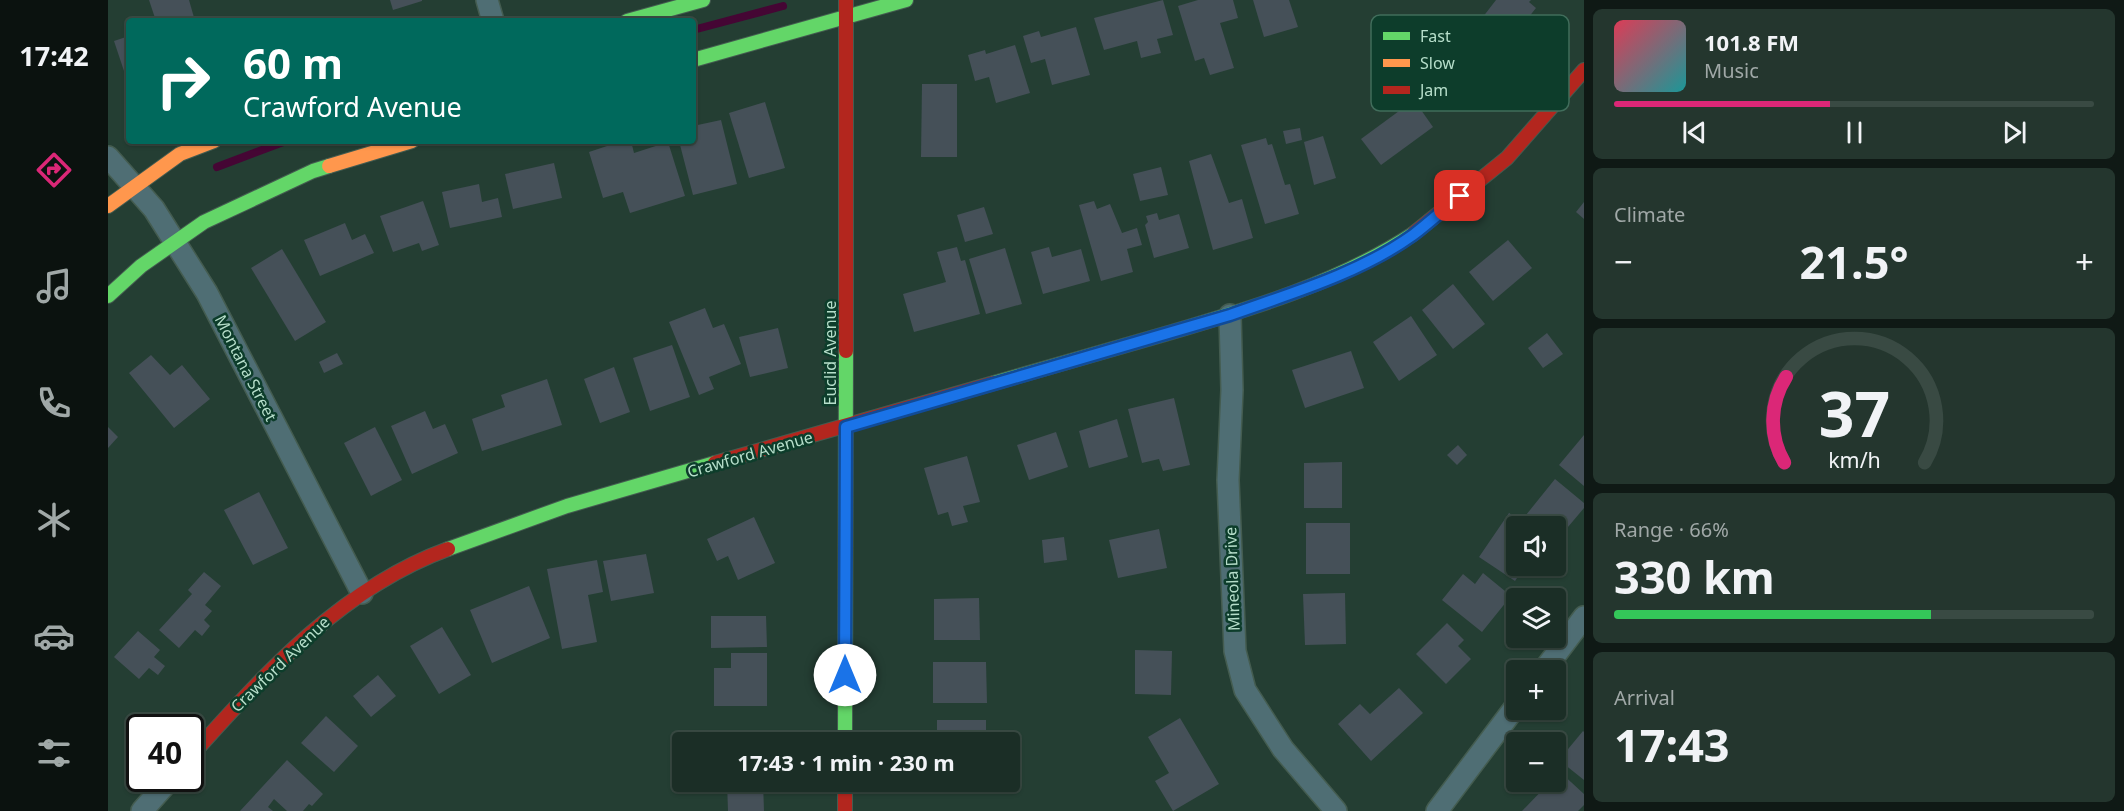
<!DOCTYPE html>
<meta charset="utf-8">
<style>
body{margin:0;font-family:"Noto Sans",sans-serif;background:#24362e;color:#f1f3f6;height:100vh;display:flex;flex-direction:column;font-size:22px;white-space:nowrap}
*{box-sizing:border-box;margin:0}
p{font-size:20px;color:#a0a8a7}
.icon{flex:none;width:33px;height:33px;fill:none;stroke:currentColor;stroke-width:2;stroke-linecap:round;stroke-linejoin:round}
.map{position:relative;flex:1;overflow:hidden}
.panel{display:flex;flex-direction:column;gap:9px;padding:9px;background:#0f1915;width:540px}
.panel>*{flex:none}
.guide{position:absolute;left:18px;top:18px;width:570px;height:126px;border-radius:6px;box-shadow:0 2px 4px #0004,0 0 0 2px #394a43;background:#00695c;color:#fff;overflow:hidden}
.tools{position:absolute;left:1398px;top:516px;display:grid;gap:12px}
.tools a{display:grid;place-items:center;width:60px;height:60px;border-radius:6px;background:#1b2e26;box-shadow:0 2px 4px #0004,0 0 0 2px #394a43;font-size:30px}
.speed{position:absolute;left:18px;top:714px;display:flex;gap:12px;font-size:30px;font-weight:700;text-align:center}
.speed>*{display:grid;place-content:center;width:78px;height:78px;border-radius:50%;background:#1b2e26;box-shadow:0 2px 4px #0004,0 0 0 2px #394a43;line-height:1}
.speed .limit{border:3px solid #111;border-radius:9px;background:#fff;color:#111}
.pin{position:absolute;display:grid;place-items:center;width:51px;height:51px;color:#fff;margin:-26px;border-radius:12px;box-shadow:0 3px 9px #0006}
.me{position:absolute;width:66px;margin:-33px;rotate:0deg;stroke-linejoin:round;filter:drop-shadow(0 0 4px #0008)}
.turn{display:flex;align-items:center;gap:21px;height:126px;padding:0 18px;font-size:27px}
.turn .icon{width:78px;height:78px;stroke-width:2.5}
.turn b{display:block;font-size:42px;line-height:51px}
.big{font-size:45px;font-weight:700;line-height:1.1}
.panel .tile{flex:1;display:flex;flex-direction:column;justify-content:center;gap:9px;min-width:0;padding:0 21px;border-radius:9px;background:#24362e}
.panel .dial{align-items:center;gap:0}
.dial svg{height:156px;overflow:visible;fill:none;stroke:#394a43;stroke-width:7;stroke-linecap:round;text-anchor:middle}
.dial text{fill:#f1f3f6;stroke:none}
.song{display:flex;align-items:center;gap:18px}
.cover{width:72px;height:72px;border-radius:9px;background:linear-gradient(135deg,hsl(350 70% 55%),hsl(180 70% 35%))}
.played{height:6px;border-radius:3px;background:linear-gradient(90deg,#db2777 45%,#394a43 45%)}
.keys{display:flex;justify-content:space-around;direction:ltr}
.heat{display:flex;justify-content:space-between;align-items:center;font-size:33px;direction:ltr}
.charge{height:9px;border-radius:4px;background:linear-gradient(90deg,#34c759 66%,#394a43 0)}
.trip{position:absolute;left:564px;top:732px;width:348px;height:60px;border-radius:6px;background:#1b2e26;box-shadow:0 2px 4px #0004,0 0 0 2px #394a43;font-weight:700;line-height:60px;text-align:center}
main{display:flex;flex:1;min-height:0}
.tabs{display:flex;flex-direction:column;width:108px;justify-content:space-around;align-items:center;background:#0b120f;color:#a0a8a7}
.tabs .icon{width:42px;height:42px}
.tabs .on{color:#db2777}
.tabs b{font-size:27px;color:#f1f3f6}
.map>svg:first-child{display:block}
</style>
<main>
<nav class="tabs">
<b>17:42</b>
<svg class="icon on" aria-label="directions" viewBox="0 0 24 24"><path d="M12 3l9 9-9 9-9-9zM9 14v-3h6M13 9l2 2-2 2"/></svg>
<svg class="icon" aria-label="music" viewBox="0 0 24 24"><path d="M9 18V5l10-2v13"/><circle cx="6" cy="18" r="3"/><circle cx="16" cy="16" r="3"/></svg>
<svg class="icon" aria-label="phone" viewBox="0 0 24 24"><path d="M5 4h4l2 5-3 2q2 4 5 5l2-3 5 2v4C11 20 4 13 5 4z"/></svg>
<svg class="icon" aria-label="climate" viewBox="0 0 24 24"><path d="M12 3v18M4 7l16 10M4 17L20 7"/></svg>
<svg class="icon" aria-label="car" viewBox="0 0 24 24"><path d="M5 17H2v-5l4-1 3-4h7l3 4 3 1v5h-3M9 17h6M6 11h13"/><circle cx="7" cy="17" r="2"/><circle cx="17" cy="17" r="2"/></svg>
<svg class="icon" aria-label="filters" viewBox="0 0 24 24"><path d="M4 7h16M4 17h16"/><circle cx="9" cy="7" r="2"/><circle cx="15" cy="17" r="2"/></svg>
</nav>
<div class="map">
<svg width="1476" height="811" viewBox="0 0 1476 811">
<rect width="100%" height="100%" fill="#243e33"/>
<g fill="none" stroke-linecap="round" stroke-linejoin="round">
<!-- stream -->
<g stroke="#450634" stroke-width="8">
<polyline points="585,30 675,6"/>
<polyline points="109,167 178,141"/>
</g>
</g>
<!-- building -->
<g fill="#455058">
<polygon points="41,0 81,0 87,21 48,21"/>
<polygon points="282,0 314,0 314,1 285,10"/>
<polygon points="1055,0 1065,35 1049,39 1053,53 1033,58 1029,41 996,50 986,18"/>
<polygon points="1090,0 1125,0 1130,18 1112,23 1126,68 1102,75 1096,58 1087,61 1070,6"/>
<polygon points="1145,0 1181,0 1190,27 1156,37"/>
<polygon points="1388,0 1423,0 1421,2 1428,8 1399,44 1371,22"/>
<polygon points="968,27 982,75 944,85 937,59 923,63 915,36 931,31 933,37"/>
<polygon points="21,36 21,79 19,80 6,41"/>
<polygon points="907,45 922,93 888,103 881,77 867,81 860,55 877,50 878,54"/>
<polygon points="814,84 849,84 849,157 813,157"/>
<polygon points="1306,100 1325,127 1273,165 1253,139"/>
<polygon points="657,102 677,168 641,178 621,113"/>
<polygon points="613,120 629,184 585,195 571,141 585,141 585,126"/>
<polygon points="1192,128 1194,140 1178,144 1175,131"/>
<polygon points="1215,136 1228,178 1206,185 1196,142"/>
<polygon points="1158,138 1160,145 1164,144 1177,185 1182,184 1191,214 1157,224 1133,145"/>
<polygon points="514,141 523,141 526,153 560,142 577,196 522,213 515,192 495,198 481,152"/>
<polygon points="1103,154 1121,203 1134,199 1145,238 1105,250 1081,161"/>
<polygon points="446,163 454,198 405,209 397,174"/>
<polygon points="1053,167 1060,195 1032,201 1025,174"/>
<polygon points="371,184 374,202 390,198 394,217 342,228 334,192"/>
<polygon points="315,201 331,245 314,251 311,243 285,252 272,216"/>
<polygon points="986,201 989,209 1002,204 1014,233 1029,228 1034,245 1019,249 1025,272 993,281 971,205"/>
<polygon points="1476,202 1476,219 1468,212"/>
<polygon points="876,207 885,234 857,242 849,215"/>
<polygon points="1049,213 1051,220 1071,214 1081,248 1046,258 1037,225 1040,222 1038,216"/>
<polygon points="237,223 244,240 257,234 266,253 212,276 196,240"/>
<polygon points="1400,240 1424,268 1385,301 1361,272"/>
<polygon points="849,247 853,261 857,260 872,314 806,332 795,294 838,282 829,252"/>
<polygon points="941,247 944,257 973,249 982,281 935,294 923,252"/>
<polygon points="897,248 914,304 878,314 861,259"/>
<polygon points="174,249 218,322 187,341 143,268"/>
<polygon points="1345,284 1377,324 1345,349 1314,310"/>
<polygon points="597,308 605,328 616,324 633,364 601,377 606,389 591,395 561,322"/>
<polygon points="1303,316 1329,355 1291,381 1265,342"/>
<polygon points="670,328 680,368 642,377 631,337"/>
<polygon points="1439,333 1455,354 1435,368 1420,348"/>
<polygon points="564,345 582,397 542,411 525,358"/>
<polygon points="1243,351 1256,388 1197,408 1184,370"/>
<polygon points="229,353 235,364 216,373 211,362"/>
<polygon points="43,355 62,375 74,365 102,399 66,428 21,373"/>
<polygon points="506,367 522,412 492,423 476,379"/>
<polygon points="439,379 454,425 374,451 364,419 397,407 393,395"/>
<polygon points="1066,398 1082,465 1055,471 1051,459 1034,463 1020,409"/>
<polygon points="317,411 325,429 337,424 350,453 304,474 283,426"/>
<polygon points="1009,419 1020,457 981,468 971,431"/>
<polygon points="0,427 10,437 0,448"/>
<polygon points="267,427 294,480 263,496 236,443"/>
<polygon points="948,432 960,467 921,480 909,445"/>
<polygon points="1476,435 1476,486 1451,465"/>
<polygon points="1350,445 1359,455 1349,465 1339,455"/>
<polygon points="859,456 872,502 855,506 860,522 844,526 840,512 830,515 816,468"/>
<polygon points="1234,462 1234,508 1196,508 1196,463"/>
<polygon points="1447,479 1476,503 1476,508 1449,540 1448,526 1432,526 1418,515"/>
<polygon points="151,492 180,548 145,565 116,510"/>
<polygon points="1401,513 1421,526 1408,526 1408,566 1417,566 1407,581 1371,557"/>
<polygon points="646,517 667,563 630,580 620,556 609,561 599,539"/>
<rect x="1198" y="523" width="44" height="51"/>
<polygon points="1051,529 1059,568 1010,578 1001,540"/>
<polygon points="956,537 959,560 936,563 934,540"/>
<polygon points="538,554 546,593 503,601 495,561"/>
<polygon points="489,560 495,592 480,595 489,642 454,649 439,569"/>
<polygon points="96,572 113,586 97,605 104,611 96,620 102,626 94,636 87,630 71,648 51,630 84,594 80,590"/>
<polygon points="1375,573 1403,596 1374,632 1334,600 1355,574 1367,584"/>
<polygon points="421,586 442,638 384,663 362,610"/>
<polygon points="1237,593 1238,644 1197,645 1195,594"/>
<polygon points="871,598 872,640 826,640 826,599"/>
<polygon points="603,616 658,616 659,647 603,648"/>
<polygon points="1339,623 1356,640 1350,646 1363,659 1338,684 1308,654"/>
<polygon points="334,627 363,675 331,694 302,646"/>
<polygon points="30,631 52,650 46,657 57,666 50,675 41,668 31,679 6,657"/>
<polygon points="1027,650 1064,651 1063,695 1027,694"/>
<polygon points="623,653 659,653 659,706 606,706 606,668 623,668"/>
<polygon points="825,662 878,662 879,703 825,703"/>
<polygon points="270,675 288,696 263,717 245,696"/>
<polygon points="1291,688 1315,713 1263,761 1230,724 1252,704 1262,714"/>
<polygon points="218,716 250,746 226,772 193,743"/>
<polygon points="1072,718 1111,784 1065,811 1047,781 1061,773 1040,737"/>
<rect x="829" y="720" width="49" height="22"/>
<polygon points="1475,731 1476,732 1476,780 1451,760"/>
<polygon points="179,760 215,794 204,806 201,804 195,811 179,811 166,799 160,807 165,811 132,811"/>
<polygon points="1451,771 1476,794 1476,805 1470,811 1414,811 1442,782 1448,782 1448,776"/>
<polygon points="619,782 655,782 656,811 620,811"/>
</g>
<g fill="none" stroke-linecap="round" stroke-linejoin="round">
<defs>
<g id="street">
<polyline points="379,0 385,21"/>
<polyline points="0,157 46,209 99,293 254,593"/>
<polyline points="1122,315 1124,390 1120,480 1127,651 1137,690 1175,749 1228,811"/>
<polyline points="1436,670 1476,617"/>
<polyline points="34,811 63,778"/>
<polyline points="1329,811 1408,706"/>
</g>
<g id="fast">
<polyline points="519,21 595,0"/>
<polyline points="585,60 798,0"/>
<polyline points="0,296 33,266 96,222 205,171 221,166"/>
<path d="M886,383C943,367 1000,350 1057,334C1142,309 1230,283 1305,234"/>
<polyline points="340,549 459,506 607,463"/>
<polyline points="737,742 738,351"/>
</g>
<g id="slow">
<polyline points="221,166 304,141"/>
<polyline points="0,206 72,154 106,141"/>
</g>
<g id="jam">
<polyline points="1305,234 1399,158 1476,70"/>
<polyline points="738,351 738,0"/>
<polyline points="607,463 886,383"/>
<path d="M82,757C156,675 233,588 340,549"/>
<polyline points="737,782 737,811"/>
</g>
</defs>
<!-- street casing -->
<use href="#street" stroke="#445c50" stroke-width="24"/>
<!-- fast casing -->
<use href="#fast" stroke="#445c50" stroke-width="16"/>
<!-- slow casing -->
<use href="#slow" stroke="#445c50" stroke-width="16"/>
<!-- jam casing -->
<use href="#jam" stroke="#445c50" stroke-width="16"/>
<!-- street -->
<use href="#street" stroke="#4f6e74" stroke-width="21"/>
<!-- fast -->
<use href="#fast" stroke="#63d668" stroke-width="14"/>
<!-- slow -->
<use href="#slow" stroke="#ff974d" stroke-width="14"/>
<!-- jam -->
<use href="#jam" stroke="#b3261e" stroke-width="14"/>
</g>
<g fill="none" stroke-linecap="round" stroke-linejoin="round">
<defs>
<path id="route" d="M737,675L738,427L1122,315C1184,293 1252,273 1305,235C1321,223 1336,209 1352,196"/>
</defs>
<!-- route casing -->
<use href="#route" stroke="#114b97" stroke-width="15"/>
<!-- route -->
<use href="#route" stroke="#1a73e8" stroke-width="10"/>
</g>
<g text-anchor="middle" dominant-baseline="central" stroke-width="5" stroke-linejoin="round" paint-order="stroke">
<!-- street labels -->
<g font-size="16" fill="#b6deca" stroke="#0d3d2b">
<text transform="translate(722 353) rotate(-90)">Euclid Avenue</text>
<text transform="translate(138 368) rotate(63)">Montana Street</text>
<text transform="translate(642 454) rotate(-16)">Crawford Avenue</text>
<text transform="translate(1124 579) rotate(-92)">Mineola Drive</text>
<text transform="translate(172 664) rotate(-44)">Crawford Avenue</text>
</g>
</g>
<!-- legend -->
<rect x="1263" y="15" width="198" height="96" rx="9" fill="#0d3d2b" stroke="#406d5b" stroke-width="1.5"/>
<rect x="1275" y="32" width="27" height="8" fill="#63d668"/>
<rect x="1275" y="59" width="27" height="8" fill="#ff974d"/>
<rect x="1275" y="86" width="27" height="8" fill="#b3261e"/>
<g font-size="16" fill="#b6deca">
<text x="1312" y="42">Fast</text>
<text x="1312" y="69">Slow</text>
<text x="1312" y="96">Jam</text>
</g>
</svg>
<div class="tools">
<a><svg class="icon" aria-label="sound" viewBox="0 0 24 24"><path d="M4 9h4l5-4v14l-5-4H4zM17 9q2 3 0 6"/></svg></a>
<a><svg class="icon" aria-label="layers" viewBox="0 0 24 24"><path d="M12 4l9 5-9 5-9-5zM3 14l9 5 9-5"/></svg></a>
<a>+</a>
<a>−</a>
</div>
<div class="speed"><div class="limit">40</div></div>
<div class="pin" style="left:1352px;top:196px;background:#d93025"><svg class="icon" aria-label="arrive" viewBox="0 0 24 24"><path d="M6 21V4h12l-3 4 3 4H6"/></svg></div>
<svg class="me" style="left:737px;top:675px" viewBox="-20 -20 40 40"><circle r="19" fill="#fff"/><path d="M0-13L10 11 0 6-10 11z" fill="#1a73e8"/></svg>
<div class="trip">17:43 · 1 min · 230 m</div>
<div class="guide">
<div class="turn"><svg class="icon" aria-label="right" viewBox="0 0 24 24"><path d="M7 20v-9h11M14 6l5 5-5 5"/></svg><div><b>60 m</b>Crawford Avenue</div></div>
</div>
</div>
<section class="panel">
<div class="tile">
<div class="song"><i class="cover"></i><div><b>101.8 FM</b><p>Music</p></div></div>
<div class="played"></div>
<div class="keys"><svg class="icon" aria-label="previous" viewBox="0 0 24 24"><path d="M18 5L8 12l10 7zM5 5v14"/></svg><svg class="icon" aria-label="pause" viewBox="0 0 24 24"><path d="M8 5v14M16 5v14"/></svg><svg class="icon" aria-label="next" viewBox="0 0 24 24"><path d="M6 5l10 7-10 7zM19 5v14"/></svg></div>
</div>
<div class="tile"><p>Climate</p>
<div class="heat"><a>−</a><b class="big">21.5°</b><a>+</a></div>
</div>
<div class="tile dial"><svg viewBox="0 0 100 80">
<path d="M14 69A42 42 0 1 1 86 69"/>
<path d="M14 69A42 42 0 0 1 15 25" stroke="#db2777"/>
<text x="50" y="56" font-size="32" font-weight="700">37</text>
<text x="50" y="72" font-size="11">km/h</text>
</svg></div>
<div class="tile"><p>Range · 66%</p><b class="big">330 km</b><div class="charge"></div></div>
<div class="tile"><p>Arrival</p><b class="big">17:43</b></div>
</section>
</main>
